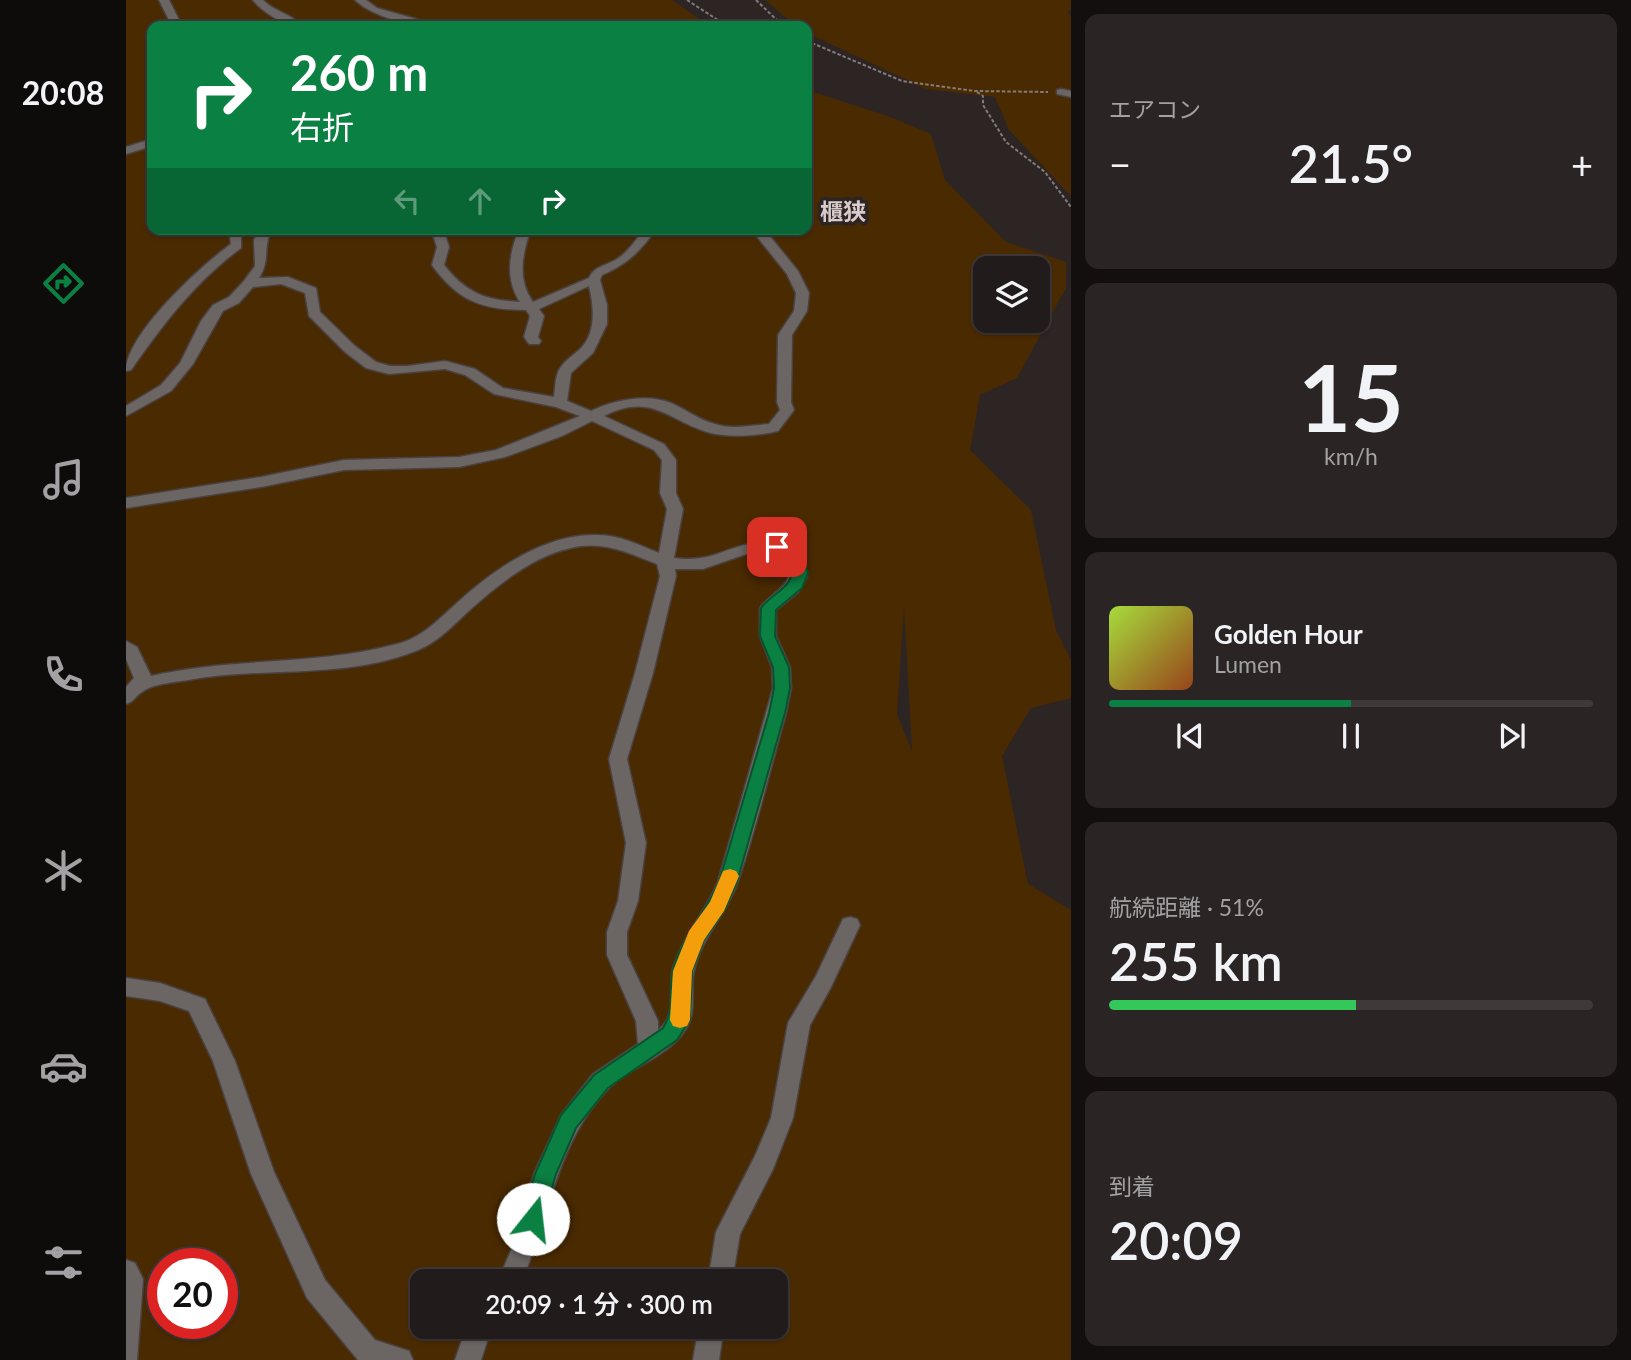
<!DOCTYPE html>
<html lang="ja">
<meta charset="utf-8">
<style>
body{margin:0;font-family:Lato,"Noto Sans JP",sans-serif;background:#2a2424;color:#f1f3f6;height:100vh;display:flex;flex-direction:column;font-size:26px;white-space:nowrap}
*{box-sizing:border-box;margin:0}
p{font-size:23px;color:#a2a1a3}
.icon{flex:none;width:38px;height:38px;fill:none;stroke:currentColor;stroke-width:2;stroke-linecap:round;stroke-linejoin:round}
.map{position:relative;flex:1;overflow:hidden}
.side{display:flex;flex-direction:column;gap:14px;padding:14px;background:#130f0f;width:560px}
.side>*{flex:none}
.guide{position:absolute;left:21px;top:21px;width:665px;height:214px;border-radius:14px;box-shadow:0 2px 5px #0004,0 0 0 2px #3f393a;background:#0b8043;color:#fff;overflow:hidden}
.controls{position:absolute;left:847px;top:256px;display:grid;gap:14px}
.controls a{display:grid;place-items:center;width:77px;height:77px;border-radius:14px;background:#221b1b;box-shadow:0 2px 5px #0004,0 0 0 2px #3f393a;font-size:35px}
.speed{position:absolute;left:21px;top:1248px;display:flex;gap:14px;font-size:35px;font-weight:700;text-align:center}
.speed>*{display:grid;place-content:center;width:91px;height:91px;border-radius:50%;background:#221b1b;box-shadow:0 2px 5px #0004,0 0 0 2px #3f393a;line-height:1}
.speed .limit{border:10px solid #d22;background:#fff;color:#111}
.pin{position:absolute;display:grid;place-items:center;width:60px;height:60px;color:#fff;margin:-30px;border-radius:14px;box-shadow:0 4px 10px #0006}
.me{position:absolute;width:77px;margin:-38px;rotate:16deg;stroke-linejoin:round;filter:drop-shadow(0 0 5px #0008)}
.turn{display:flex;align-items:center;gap:24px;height:147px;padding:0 28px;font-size:32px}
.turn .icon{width:91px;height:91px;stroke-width:2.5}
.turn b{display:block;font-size:49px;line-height:60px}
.lanes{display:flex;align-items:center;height:66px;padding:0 28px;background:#0003;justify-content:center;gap:35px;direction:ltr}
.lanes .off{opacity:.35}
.big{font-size:52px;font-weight:600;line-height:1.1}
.side .tile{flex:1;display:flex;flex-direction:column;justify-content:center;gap:10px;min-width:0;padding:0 24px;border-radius:14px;background:#2a2424}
.side .dial{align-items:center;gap:0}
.dial b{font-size:91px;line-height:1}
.song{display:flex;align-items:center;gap:21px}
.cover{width:84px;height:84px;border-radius:10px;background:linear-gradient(135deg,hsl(80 70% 55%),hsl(20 70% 35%))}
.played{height:7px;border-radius:4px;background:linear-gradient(90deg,#0b8043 50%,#3f393a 50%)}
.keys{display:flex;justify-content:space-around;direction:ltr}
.heat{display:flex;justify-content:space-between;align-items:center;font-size:38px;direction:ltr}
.charge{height:10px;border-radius:5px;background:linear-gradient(90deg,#34c759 51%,#3f393a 0)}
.trip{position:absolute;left:284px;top:1269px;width:378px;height:70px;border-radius:14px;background:#221b1b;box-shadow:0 2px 5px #0004,0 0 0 2px #3f393a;font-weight:600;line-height:70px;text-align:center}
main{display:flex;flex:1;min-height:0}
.tabs{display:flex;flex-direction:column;width:126px;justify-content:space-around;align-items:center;background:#0e0b0b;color:#a2a1a3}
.tabs .icon{width:49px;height:49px}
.tabs .on{color:#0b8043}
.tabs b{font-size:32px;color:#f1f3f6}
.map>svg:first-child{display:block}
</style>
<main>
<nav class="tabs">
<b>20:08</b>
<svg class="icon on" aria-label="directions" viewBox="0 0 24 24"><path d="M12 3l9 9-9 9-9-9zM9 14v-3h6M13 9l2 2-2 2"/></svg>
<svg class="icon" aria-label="music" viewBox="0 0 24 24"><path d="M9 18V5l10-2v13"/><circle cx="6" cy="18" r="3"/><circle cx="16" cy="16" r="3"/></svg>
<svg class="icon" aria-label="phone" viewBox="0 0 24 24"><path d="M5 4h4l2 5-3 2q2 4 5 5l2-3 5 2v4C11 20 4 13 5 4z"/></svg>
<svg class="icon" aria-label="climate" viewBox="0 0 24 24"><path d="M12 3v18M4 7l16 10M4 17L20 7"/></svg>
<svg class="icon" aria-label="car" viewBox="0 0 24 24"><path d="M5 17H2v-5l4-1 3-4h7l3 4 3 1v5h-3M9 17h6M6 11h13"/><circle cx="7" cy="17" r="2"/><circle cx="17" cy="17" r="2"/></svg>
<svg class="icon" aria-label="filters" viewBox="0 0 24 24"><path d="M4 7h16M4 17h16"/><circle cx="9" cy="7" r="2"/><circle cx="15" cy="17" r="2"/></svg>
</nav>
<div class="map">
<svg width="945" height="1360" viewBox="0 0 945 1360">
<rect width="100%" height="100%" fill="#2d2424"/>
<!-- green -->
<g fill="#4a2a00" fill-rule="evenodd">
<path d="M0,0H546L583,26H26V229H681V90L762,116L805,134L819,180L880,242L940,262V288L891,378L854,395L844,450L905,510L930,630L945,660V698L905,708L876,756L902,884L945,910V1360H0ZM859,268H912V320H859ZM778,608L786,751L771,714ZM37,1264H96V1323H37ZM296,1281H649V1326H296Z"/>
<polygon points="639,0 945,0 945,10 941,12 945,16 945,196 883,130 869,97 800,89 681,33 681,26 670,26"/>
</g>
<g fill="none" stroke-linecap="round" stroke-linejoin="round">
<defs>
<g id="minor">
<polygon points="33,0 43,0 56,26 46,26"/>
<path d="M127,0H137C148,12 165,13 176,26C161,27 137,13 127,0Z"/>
<path d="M229,0H240L251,8L314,26C288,27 248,18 229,0Z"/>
<polygon points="436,21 461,23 466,26 398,26 403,23"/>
<polygon points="935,89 945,91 945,97 931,94 931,90"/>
<polygon points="26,139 26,146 0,154 0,147"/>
<path d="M103,229H115V248C70,281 37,324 5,370L0,371C0,334 75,266 105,244Z"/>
<path d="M134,229H146C136,247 145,260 133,278L162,277L190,288L194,312L229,346L250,362L264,366H281L319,361L349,369L377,388L428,397C429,390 429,382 431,375C434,364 445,357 453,350C471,334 468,307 463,286L413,309L418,316L412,337L415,341L413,344H403L398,337L404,316L400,310C356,310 332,301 306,265L311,247L305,229H317L323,247L318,265C340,293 359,300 394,302C379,279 383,254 393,229H405C396,254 391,280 407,302L463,278C468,266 480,266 491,259C502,252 510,240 518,229H530C514,252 501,264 476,275L474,280L481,305V324L467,353L445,373L441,401L465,411C487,400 521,393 545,403C559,409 573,420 589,424C605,430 626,425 643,424L654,410L651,402L652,335L668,311L670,293L661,274L625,229H638L672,271L683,293L681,311L666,335L665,402L668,410L652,431C631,436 602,438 581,432C542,420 525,392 478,416L538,444L550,460V493L557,509L548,558C605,566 612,523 677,556L681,577L672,592L650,610V636L664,667L665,688L660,713C644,769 631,826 612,881C601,914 575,937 568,971C564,987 570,1008 563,1023C548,1056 505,1065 482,1089C431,1142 423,1216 396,1281H372L389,1241L408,1174L435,1115L467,1074L512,1044L510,1021L481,955V932L492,901L500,843L483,759L509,673L534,576L531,564C502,553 477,540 445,548C408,556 374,583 346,608C329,623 314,641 292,650C220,680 137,666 62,680C49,682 26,684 16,692C9,696 8,702 0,704V687L8,678L0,659V641L11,647L25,676C106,657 191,666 271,644C296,638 313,619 332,602C369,569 419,533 472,535C493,535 513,545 533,553L541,509L534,493L536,460L528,450L466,421L436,436L379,457L333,467L218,470L135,487L0,508V498L135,477L218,460L333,457L370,450L454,416L430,407L368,394L339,375L319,369L263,374L240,368L219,352L183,316L179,293L155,284L127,287L113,303L97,311L67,364L45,391L0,416V406L35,385L54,363L75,321L87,305L103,297L118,281L129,266L128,240ZM626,552L647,554L663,563C668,587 646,591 634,608V636L646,667L647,688L592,882C579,913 557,936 547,969C542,989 552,1016 532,1030V1021L501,955V932L512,901L520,843L501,759L527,673L550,576L549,569H577Z"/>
<polygon points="724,917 731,919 734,925 705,987 684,1025 667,1118 647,1169 614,1234 606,1281 582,1281 590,1232 629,1156 645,1118 662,1023 690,976 717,919"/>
<polygon points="0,978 34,983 79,999 109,1061 148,1172 199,1280 249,1340 283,1351 287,1360 232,1360 181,1298 125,1174 87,1061 63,1011 34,1001 0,996"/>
<polygon points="0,1260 9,1263 17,1279 11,1360 0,1360"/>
<polygon points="341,1326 366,1326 355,1360 329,1360"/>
<polygon points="573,1326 598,1326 593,1360 567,1360"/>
</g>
</defs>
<!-- minor casing -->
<use href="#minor" stroke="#4a4242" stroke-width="3"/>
<!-- path -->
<g stroke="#837b7b" stroke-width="2" stroke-dasharray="3.5 2" stroke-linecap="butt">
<polyline points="561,0 601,26"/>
<polyline points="630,0 657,26"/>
<polyline points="681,41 776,81 849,91 922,92"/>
<polyline points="851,92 857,96 857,105 880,142 919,172 945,207"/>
</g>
<!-- minor -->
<use href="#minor" fill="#6b6664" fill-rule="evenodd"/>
</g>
<!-- route -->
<path fill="#0b8043" stroke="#07532c" stroke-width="2" d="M651,543L677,556L682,573L676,588L650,610L649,636L663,667L664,688L659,713L611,882L598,911L578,940L566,971L564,1020L551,1040L482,1088L450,1128L430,1174L415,1226L407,1229L400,1226L396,1219L409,1174L435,1115L468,1075L537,1028C549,1010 542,990 547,970C556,937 580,913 593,882L643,713L648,688L647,667L634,636L635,608C648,590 671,588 665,562L644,547Z"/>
<!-- slow -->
<polygon fill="#f59e0b" points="604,869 610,871 613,876 598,911 578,940 566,971 564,1020 561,1026 554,1028 547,1026 544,1020 547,971 563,931 584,902 597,871"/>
<g text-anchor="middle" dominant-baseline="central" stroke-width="7" stroke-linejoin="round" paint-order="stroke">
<!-- far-quarter labels -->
<g font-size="23" font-weight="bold" fill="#d8cbcb" stroke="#2d2424">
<text x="717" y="211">櫃狭</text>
</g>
</g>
</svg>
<div class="controls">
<a><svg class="icon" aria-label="layers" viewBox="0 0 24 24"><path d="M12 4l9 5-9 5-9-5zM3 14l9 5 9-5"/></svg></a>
</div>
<div class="speed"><div class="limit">20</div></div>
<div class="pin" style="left:651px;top:547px;background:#d93025"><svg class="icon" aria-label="arrive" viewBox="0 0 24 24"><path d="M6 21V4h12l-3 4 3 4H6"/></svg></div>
<svg class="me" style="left:407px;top:1219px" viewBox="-20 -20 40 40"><circle r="19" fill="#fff"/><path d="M0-13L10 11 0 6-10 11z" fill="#0b8043"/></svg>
<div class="trip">20:09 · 1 分 · 300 m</div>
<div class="guide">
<div class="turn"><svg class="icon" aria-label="right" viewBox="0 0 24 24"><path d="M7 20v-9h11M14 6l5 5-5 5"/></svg><div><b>260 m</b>右折</div></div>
<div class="lanes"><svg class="icon off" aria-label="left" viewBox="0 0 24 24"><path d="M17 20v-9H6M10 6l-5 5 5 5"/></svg><svg class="icon off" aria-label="ahead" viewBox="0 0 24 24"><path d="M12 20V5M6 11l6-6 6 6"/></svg><svg class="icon" aria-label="right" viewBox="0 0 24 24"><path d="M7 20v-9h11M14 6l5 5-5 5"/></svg></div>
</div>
</div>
<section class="side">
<div class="tile"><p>エアコン</p>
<div class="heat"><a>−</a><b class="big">21.5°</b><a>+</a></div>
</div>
<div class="tile dial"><b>15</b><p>km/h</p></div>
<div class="tile">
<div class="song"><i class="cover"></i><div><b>Golden Hour</b><p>Lumen</p></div></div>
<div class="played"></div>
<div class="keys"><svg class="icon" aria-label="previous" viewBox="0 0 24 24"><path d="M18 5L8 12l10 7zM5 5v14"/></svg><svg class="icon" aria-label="pause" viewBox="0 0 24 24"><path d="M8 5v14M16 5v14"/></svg><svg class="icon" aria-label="next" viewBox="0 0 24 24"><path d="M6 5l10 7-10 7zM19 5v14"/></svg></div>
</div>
<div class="tile"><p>航続距離 · 51%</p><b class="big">255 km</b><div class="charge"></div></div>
<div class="tile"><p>到着</p><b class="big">20:09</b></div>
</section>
</main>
